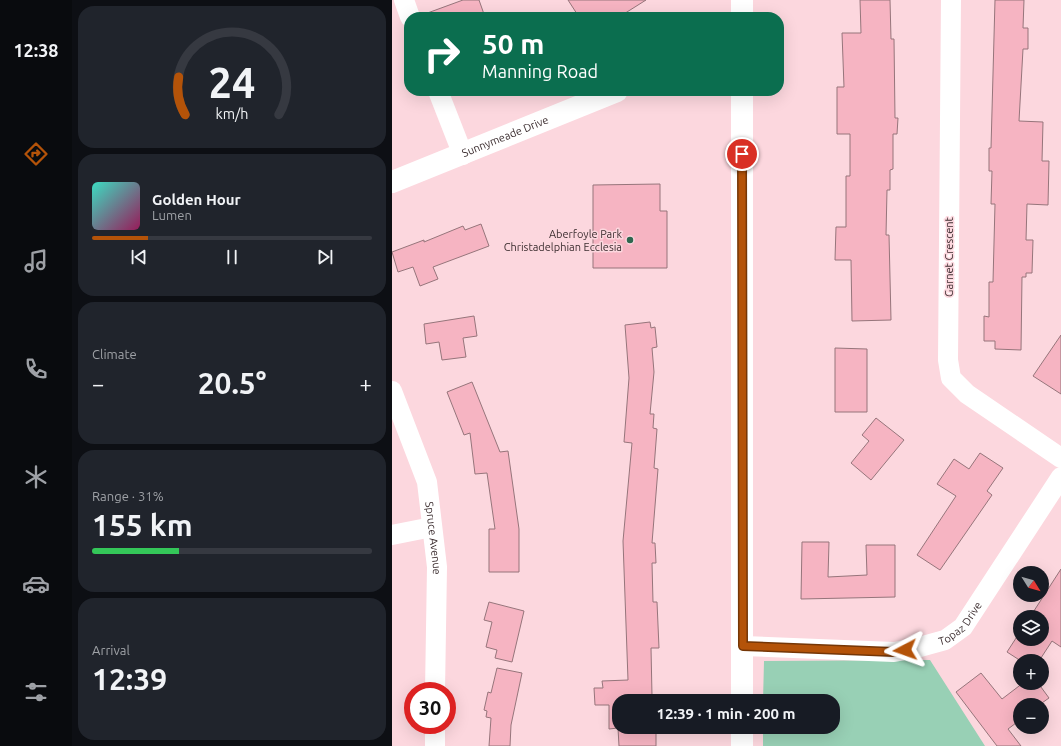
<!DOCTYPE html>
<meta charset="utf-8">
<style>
body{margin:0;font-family:Ubuntu,sans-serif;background:#20242c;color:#f1f3f6;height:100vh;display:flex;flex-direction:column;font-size:15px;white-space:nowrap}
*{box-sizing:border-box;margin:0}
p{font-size:13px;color:#9ea1a6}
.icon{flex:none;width:22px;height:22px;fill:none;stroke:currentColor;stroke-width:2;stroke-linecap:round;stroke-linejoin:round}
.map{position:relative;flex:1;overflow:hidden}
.panel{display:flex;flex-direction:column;gap:6px;padding:6px;background:#0d0f14;width:320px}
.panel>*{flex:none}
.guide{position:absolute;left:12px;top:12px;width:380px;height:84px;border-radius:16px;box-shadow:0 4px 16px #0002;background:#0b6e4f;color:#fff;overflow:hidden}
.needle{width:26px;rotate:127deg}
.fabs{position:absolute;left:621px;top:566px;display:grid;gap:8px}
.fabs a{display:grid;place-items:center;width:36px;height:36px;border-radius:50%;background:#171b24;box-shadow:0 4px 16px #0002;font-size:20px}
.speed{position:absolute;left:12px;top:682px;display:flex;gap:8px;font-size:20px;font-weight:700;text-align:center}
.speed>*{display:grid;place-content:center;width:52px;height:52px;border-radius:50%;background:#171b24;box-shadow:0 4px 16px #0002;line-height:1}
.speed .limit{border:6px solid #d22;background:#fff;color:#111}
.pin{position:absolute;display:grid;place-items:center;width:34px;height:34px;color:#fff;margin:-17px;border:2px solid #fff;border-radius:50%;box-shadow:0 1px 4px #0007}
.me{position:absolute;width:44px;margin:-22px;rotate:266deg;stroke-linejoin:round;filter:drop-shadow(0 0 3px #0008)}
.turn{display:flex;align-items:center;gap:14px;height:84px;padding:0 12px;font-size:18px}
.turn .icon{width:52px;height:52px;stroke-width:2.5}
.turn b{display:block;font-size:28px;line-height:34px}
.big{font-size:30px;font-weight:700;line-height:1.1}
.panel .widget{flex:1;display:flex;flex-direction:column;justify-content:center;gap:6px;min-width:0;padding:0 14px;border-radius:16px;background:#20242c}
.panel .dial{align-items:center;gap:0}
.dial svg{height:104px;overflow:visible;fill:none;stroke:#363941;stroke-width:7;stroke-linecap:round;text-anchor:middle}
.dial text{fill:#f1f3f6;stroke:none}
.song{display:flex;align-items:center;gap:12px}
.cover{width:48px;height:48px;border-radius:6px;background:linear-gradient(135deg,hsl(170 70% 55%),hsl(330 70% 35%))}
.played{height:4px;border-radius:2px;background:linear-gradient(90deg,#b45309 20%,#363941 20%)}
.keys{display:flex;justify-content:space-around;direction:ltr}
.heat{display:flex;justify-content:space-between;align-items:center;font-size:22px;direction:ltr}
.charge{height:6px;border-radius:3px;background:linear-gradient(90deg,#34c759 31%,#363941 0)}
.trip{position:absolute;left:220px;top:694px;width:228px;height:40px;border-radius:16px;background:#171b24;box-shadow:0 4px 16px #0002;font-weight:700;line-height:40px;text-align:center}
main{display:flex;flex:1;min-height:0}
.menu{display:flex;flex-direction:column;width:72px;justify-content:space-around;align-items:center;background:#090b0e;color:#9ea1a6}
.menu .icon{width:28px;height:28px}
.menu .on{color:#b45309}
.menu b{font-size:18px;color:#f1f3f6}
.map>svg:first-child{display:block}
</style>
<main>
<nav class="menu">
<b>12:38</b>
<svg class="icon on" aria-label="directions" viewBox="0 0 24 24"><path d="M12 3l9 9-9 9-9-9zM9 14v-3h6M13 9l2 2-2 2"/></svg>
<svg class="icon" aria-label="music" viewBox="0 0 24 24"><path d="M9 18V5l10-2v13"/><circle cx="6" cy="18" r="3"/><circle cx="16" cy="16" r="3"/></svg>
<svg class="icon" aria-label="phone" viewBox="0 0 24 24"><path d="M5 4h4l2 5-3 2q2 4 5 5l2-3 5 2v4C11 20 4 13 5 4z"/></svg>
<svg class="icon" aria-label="climate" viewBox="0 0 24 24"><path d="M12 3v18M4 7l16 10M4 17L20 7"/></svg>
<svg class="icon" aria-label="car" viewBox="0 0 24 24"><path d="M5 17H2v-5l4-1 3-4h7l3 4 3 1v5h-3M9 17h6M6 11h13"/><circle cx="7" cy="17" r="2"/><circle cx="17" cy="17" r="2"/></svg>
<svg class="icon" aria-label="filters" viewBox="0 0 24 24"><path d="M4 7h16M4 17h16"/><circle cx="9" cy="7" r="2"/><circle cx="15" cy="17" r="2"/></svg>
</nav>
<section class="panel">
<div class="widget dial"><svg viewBox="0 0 100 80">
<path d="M14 69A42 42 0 1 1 86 69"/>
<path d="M14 69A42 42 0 0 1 9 40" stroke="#b45309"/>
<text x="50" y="56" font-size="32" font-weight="700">24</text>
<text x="50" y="72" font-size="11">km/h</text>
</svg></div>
<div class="widget">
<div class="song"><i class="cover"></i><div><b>Golden Hour</b><p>Lumen</p></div></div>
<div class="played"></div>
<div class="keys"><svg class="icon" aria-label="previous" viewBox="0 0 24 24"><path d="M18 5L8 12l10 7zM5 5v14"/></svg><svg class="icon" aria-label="pause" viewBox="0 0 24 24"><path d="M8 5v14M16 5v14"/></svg><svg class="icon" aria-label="next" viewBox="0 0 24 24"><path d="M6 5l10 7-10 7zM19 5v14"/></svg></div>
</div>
<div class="widget"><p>Climate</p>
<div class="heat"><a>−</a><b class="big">20.5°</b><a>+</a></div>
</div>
<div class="widget"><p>Range · 31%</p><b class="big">155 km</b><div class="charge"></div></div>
<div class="widget"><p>Arrival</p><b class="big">12:39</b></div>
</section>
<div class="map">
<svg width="669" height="746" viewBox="0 0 669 746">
<rect width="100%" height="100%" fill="#fcd7de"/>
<!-- green -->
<polygon fill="#98d0b5" points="538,660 593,746 371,746 371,727 441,727 441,701 371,701 372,661"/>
<!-- building -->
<g fill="#f6b4c2" stroke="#96757b">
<polygon points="71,0 87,0 93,17 30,17 30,15"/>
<polygon points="176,0 254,0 227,17 187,17"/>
<polygon points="468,0 498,0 499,39 502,39 503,118 506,118 505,134 501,134 501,169 498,170 498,190 495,190 494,235 497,235 499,320 460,321 459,260 443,260 444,227 454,227 454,176 458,176 458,134 445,134 445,87 452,87 450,33 469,33"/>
<polygon points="603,0 632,0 631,28 636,28 636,49 631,49 627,121 651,122 650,161 657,161 656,205 635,204 634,240 641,240 640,273 634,273 634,277 630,277 629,350 603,349 603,341 592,341 592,316 597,317 597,282 601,282 603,204 599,204 600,171 597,171 597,148 599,148"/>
<polygon points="268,184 268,211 275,211 275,268 201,268 201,185"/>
<polygon points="89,224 97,246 41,267 46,279 28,286 21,267 6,272 0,252 32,240 32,242 71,226 73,230"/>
<polygon points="82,316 85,336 71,338 74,357 50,360 47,342 34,344 32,324"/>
<polygon points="258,322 259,328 263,327 265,347 260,348 262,372 258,414 262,414 261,428 265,429 262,468 266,469 260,543 263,543 264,563 260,563 261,602 265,602 267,648 259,648 260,696 263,696 263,701 227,701 227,727 264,727 264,746 227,746 226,728 217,729 217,705 203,705 202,688 211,688 210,681 236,680 231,541 240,443 232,442 237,378 233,325"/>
<polygon points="669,335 669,394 641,376"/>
<polygon points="443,348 475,349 475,412 443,412"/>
<polygon points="80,382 108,452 116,451 127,529 127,572 97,572 97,529 103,529 95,473 83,474 78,433 72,435 55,392"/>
<polygon points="484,418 512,440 479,480 459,463 477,441 470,435"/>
<polygon points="588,453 611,468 595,491 600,495 548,570 525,555 564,496 545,484 562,459 577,469"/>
<polygon points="410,542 437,542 436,577 475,575 474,545 503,545 503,597 409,599"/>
<polygon points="669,569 669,647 660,641 647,661 629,661 615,652 628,632 628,639 650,639 650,617 638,617"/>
<polygon points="97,602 132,611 120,662 103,658 105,650 94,647 100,622 92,620"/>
<polygon points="105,668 130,673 119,725 118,746 97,746 99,718 94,717 95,711 92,710 96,692 99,693"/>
<polygon points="589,673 610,699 631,683 646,683 657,698 647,705 628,705 628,720 616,729 629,746 605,746 564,692"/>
</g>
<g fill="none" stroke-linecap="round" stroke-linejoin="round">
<!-- street -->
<g stroke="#fff" stroke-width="20">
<polyline points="12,0 18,17"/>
<polyline points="559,0 556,360 559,378 575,394 669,458"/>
<polyline points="46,91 71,155"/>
<path id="s1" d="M0,391L35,482L45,567L43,691"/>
<polyline points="0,535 40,527"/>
<path id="s2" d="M351,646L502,652L524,648L553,640L571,627L669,477"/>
<polyline points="43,746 43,725"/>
</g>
<!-- secondary -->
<g stroke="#fff" stroke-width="22">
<polyline points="350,0 350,17"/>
<path id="s3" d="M0,182L225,91"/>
<polyline points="350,701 350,91"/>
<polyline points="350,746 350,727"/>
</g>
</g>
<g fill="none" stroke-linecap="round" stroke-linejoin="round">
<defs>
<polyline id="route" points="350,154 351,646 502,652 513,650"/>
</defs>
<!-- route casing -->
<use href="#route" stroke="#753606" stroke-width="10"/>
<!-- route -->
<use href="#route" stroke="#b45309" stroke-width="7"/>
</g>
<!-- markers -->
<circle fill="#2f674f" stroke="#fcd7de" stroke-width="1.5" cx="238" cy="240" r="4"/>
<g text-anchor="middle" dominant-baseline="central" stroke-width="3" stroke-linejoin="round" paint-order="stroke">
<!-- street labels -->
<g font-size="11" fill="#3d2f31" stroke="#fcd7de">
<text stroke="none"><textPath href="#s3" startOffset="122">Sunnymeade Drive</textPath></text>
<text transform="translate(557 257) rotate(-90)">Garnet Crescent</text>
<text stroke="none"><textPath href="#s1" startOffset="154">Spruce Avenue</textPath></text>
<text stroke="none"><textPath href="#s2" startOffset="226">Topaz Drive</textPath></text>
</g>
<!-- poi labels -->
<g font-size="11" fill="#3d2f31" stroke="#fcd7de" text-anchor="end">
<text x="230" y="234">Aberfoyle Park<tspan x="230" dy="13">Christadelphian Ecclesia</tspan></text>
</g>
</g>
</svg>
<div class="fabs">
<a><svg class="needle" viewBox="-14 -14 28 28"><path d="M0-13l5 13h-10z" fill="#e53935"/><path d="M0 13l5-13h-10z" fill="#9ea1a6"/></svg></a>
<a><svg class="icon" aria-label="layers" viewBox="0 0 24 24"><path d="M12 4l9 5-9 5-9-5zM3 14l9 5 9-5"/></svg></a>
<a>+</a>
<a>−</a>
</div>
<div class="speed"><div class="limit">30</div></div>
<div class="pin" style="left:350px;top:154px;background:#d93025"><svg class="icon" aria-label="arrive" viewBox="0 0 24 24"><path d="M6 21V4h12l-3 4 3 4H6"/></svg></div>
<svg class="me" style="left:513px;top:650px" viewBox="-20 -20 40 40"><path d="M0-17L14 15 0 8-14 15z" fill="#b45309" stroke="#fff" stroke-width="4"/></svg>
<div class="trip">12:39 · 1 min · 200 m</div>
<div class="guide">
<div class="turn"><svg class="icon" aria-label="right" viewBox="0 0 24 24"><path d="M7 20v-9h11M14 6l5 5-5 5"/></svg><div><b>50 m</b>Manning Road</div></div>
</div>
</div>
</main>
